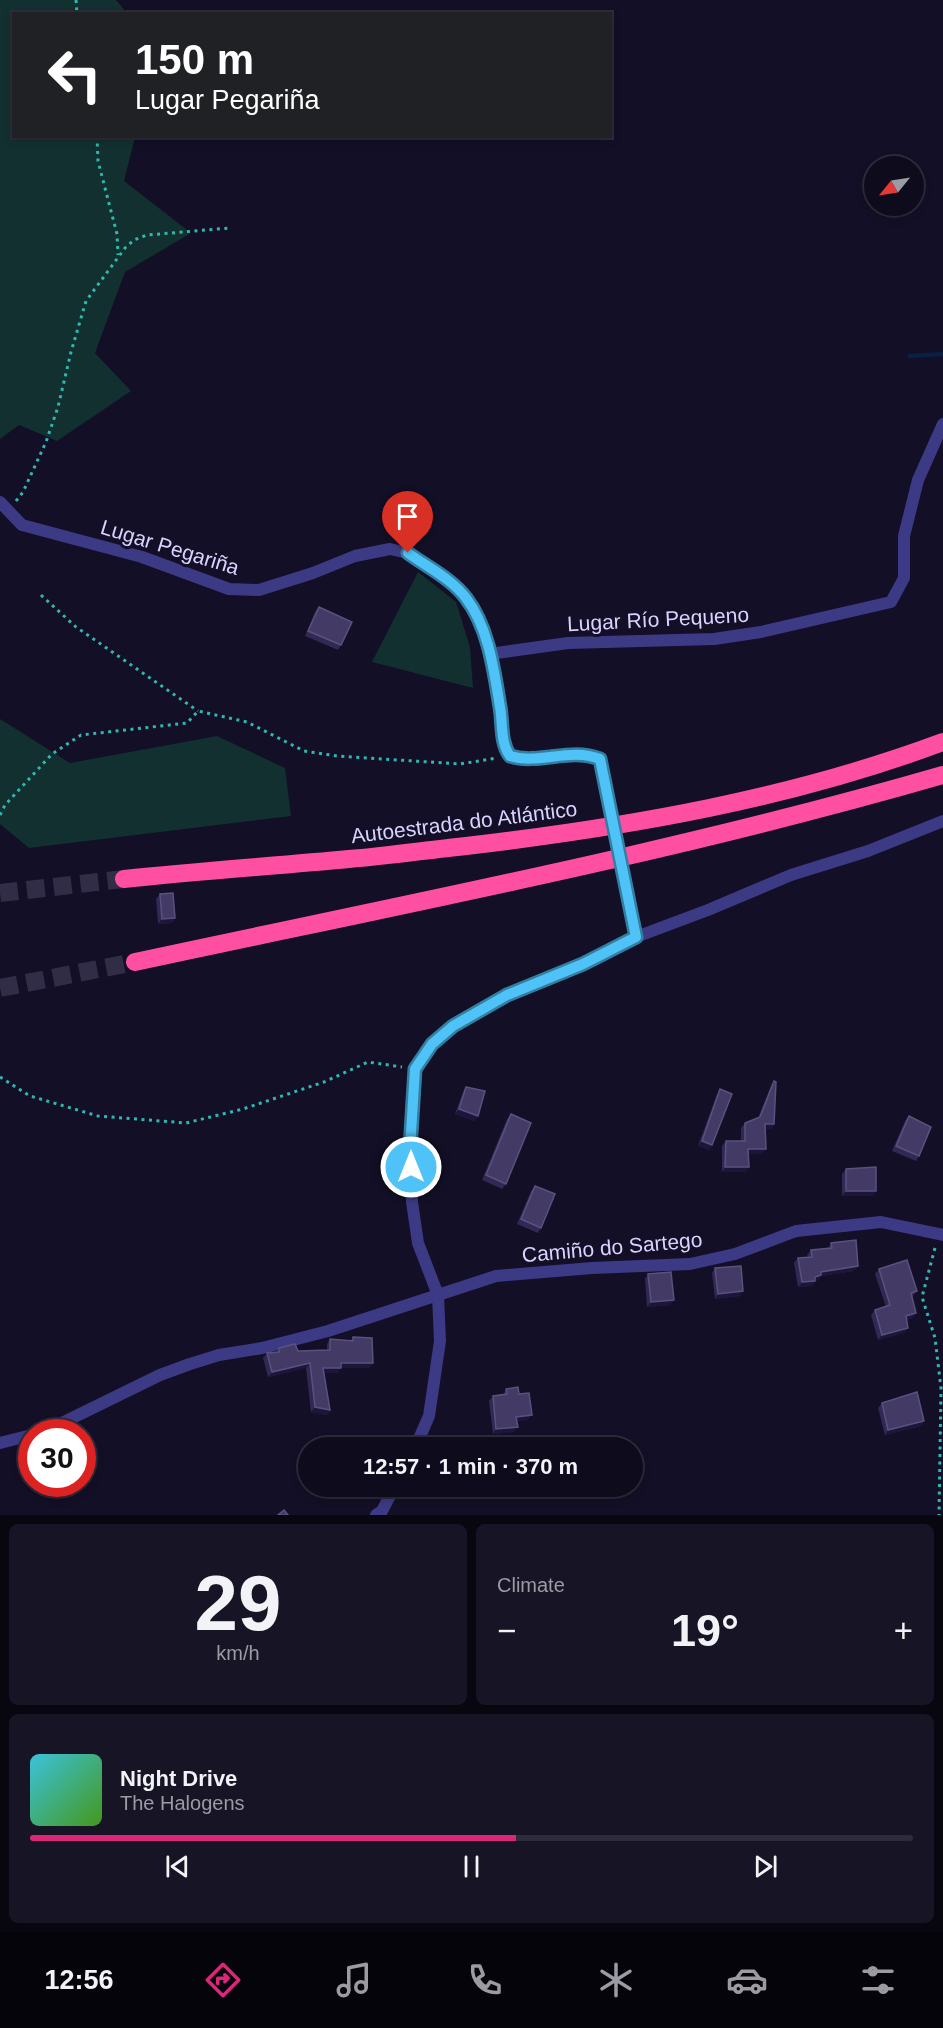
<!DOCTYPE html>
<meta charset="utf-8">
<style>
body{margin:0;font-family:Arial,sans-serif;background:#171425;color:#f1f3f6;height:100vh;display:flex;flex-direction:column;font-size:22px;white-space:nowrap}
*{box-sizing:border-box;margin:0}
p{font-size:20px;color:#9b9ba3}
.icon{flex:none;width:33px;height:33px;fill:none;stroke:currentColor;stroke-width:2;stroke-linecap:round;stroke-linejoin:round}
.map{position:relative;height:1515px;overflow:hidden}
.details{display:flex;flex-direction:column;gap:9px;padding:9px;background:#08060f;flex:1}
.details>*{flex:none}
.hud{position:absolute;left:12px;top:12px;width:600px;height:126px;border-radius:0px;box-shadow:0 3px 9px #0003,0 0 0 2px #2e2b3b;background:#202124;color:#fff;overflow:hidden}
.needle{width:39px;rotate:240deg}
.buttons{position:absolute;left:864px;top:156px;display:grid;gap:12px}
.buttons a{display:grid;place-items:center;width:60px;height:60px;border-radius:50%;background:#0e0b1c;box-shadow:0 3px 9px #0003,0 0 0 2px #2e2b3b;font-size:30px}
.speed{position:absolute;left:18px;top:1419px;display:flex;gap:12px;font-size:30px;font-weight:700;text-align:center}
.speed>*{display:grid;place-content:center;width:78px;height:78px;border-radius:50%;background:#0e0b1c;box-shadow:0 3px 9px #0003,0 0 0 2px #2e2b3b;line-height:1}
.speed .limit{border:9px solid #d22;background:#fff;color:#111}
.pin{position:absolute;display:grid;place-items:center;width:51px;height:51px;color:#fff;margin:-62px -26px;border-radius:50% 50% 50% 0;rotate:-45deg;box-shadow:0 0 6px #0007}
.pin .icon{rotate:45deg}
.me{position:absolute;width:66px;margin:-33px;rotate:0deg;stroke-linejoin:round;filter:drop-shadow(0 0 4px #0008)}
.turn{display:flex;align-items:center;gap:21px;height:126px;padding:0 24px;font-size:27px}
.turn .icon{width:78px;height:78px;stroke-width:2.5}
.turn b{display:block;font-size:42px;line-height:51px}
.big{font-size:45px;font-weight:700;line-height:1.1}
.details .widget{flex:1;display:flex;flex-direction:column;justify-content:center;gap:9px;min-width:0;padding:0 21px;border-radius:9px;background:#171425}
.details .dial{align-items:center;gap:0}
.dial b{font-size:78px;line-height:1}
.song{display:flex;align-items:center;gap:18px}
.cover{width:72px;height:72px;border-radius:9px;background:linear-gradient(135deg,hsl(190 70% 55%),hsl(100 70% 35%))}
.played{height:6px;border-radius:3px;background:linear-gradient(90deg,#db2777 55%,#2e2b3b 55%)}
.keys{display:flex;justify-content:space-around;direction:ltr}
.heat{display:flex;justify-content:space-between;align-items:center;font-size:33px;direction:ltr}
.details .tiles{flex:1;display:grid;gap:9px;grid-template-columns:1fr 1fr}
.widget:last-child{grid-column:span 2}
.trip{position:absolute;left:298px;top:1437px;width:345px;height:60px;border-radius:30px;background:#0e0b1c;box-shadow:0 3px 9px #0003,0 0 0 2px #2e2b3b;font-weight:700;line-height:60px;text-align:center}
.tabs{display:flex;height:96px;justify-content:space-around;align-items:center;background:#06040b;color:#9b9ba3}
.tabs .icon{width:42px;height:42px}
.tabs .active{color:#db2777}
.tabs b{font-size:27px;color:#f1f3f6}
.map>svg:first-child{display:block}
</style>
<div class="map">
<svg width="943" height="1515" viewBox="0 0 943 1515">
<rect width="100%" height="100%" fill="#130f26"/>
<!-- green -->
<g fill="#12302f">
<polygon points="0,0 116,0 127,13 14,14 14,136 135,137 124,181 191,233 125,272 95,353 131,391 57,441 19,425 0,439"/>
<polygon points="418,572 456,602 470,647 473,688 372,662"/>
<polygon points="0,719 70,763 217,736 285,768 291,816 29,848 0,824"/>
</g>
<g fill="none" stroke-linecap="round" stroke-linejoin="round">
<!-- stream -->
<polyline stroke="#0a1f44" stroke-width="4.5" points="910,356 943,354"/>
<!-- motorway-tunnel -->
<g stroke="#312d47" stroke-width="18" stroke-dasharray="18 9" stroke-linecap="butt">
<polyline points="0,893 124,879"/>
<polyline points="0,988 135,962"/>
</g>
<!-- path -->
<g stroke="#2fb8b0" stroke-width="3" stroke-dasharray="3 4.5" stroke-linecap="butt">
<polyline points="76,0 77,14"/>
<polyline points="97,136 98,161 117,234 118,255"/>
<polyline points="16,501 23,492 46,442 58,407 71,352 86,301 125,248 134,240 147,235 230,228"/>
<polyline points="41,595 76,627 198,711"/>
<polyline points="0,815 5,805 52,754 81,735 187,723 198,711 247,722 304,751 337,756 460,764 497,758"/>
<polyline points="0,1077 30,1096 98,1116 186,1123 243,1109 324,1082 368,1062 402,1067"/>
<polyline points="935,1248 922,1297 935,1338 941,1388 939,1515"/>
</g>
<!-- minor -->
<g stroke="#3d3a85" stroke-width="12">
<path d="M0,502L22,525L142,557L229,589L259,590L313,573L355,556L390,549L408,553L448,581L466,597L482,626L497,688L503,726V743L510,756C539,765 570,747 600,759L603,773"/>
<polyline points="489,654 568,643 714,639 761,632 891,602 904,578 904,536 918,480 943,424"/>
<polyline points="636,937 708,910 791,875 868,851 943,821"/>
<polyline points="38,1432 66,1421 160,1375 190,1364 219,1355 262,1348 328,1331 496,1276 592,1268 690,1264 735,1254 796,1231 881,1222 943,1235"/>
<polyline points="0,1443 32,1435"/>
<polyline points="415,1448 429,1416 440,1341 438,1295 418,1243 412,1202 410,1149 415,1069 432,1044 453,1026 507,995 583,965 636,937 630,909"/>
<polyline points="376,1515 382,1511 395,1486"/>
</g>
<!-- motorway -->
<g stroke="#ff4fa3" stroke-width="18">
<path d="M124,879C199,871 274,866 349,859C388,856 427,850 466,846C628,827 790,799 943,742"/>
<path d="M135,962C405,904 677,852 943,775"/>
</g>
<!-- minor-bridge -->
<polyline stroke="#3d3a85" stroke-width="12" points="603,773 630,909"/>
</g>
<!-- wall -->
<g fill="#312854">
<polygon points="319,607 341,645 338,650 305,636 315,612"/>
<polygon points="160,894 175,918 172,923 158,924 156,899"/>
<polygon points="774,1081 774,1124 771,1129 765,1129 762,1154 748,1154 749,1167 745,1172 722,1172 722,1146 726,1141 741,1141 741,1128 745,1123 758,1118 771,1086"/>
<polygon points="466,1087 478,1116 474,1121 455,1114 463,1092"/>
<polygon points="720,1089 712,1145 709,1150 698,1146 717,1094"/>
<polygon points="511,1114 506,1184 502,1189 482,1180 507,1119"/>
<polygon points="909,1116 919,1156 916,1161 892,1151 905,1121"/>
<polygon points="846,1169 873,1196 842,1196 842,1174"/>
<polygon points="535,1186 541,1228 538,1233 517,1224 531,1191"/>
<polygon points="831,1243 854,1271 821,1276 818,1280 815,1281 812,1286 798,1287 794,1263 798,1258 808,1257 807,1255 811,1250 828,1248"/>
<polygon points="715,1268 743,1291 740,1296 715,1299 712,1273"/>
<polygon points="879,1269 917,1291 912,1297 913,1318 906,1320 908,1328 904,1333 878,1340 871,1315 875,1310 886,1307 875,1274"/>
<polygon points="648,1274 674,1300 670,1305 647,1307 645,1279"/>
<polygon points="353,1337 373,1363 369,1368 341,1368 337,1373 324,1373 330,1410 327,1415 311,1412 306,1368 268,1377 263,1358 267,1353 276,1352 279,1348 298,1351 327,1350 327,1344 330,1339 350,1341"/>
<polygon points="506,1389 528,1420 517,1421 514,1432 493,1434 489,1401 493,1396 503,1395"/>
<polygon points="882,1403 924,1421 921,1426 885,1435 878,1408"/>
</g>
<!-- shaded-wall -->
<g fill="#1d163a">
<polygon points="175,918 172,923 158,924 162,919"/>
<polygon points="459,1109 478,1116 474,1121 455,1114"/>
<polygon points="765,1124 774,1124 771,1129 761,1129"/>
<polygon points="702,1141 712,1145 709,1150 698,1146"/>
<polygon points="748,1149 766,1149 762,1154 744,1154"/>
<polygon points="725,1167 749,1167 745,1172 722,1172"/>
<polygon points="846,1191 876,1191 873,1196 842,1196"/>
<polygon points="858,1266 854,1271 821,1276 818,1280 814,1281 815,1281 812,1286 798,1287 802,1282 815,1277 821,1272"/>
<polygon points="743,1291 740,1296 715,1299 718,1294"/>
<polygon points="674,1300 670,1305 647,1307 651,1302"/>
<polygon points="916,1313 913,1318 902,1321 906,1316"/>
<polygon points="908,1328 904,1333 878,1340 882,1335"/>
<polygon points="310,1363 306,1368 268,1377 272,1372"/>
<polygon points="341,1363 373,1363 369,1368 338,1368"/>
<polygon points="323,1368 341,1368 337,1373 320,1373"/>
<polygon points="315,1407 330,1410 327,1415 311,1412"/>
<polygon points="532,1415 528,1420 513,1422 516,1417"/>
<polygon points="924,1421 921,1426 885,1435 888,1430"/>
<polygon points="518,1427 514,1432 493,1434 496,1429"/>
</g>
<!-- building -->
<g fill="#433a66" stroke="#5a527e" stroke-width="1.5">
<polygon points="319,607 352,622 341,645 308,631"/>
<polygon points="173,893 175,918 162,919 160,894"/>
<polygon points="774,1081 776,1082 774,1124 765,1124 766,1149 748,1149 749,1167 725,1167 726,1141 745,1141 745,1123 760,1117"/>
<polygon points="466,1087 485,1091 478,1116 459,1109"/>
<polygon points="720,1089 732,1094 712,1145 702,1141"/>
<polygon points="511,1114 531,1123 506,1184 486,1175"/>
<polygon points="909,1116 931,1127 919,1156 896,1146"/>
<polygon points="876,1167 876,1191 846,1191 846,1169"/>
<polygon points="535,1186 555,1194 541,1228 521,1219"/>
<polygon points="856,1240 858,1266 821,1272 821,1275 815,1277 815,1281 802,1282 798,1258 812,1257 811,1250 832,1248 831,1243"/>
<polygon points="907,1260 917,1291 911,1293 916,1313 906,1316 908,1328 882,1335 875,1310 890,1305 879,1269"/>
<polygon points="741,1266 743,1291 718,1294 715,1268"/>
<polygon points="671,1272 674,1300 651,1302 648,1274"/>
<polygon points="353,1337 372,1338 373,1363 341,1363 341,1368 323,1368 330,1410 315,1407 310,1363 272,1372 267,1353 279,1352 279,1348 295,1344 298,1351 330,1350 330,1339 353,1341"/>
<polygon points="518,1387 519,1394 529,1393 532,1415 516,1417 518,1427 496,1429 493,1396 507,1394 506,1389"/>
<polygon points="917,1392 924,1421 888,1430 882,1403"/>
<polygon points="284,1510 288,1515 278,1515"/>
</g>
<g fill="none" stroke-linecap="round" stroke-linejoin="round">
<defs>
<path id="route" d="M408,553C427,567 452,579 466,598C489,628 494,671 500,707C503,724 500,742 510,756C539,765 570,747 600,759L636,937L583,964L507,995L453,1026L432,1044L415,1069L410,1149L411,1167"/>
</defs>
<!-- route casing -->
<use href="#route" stroke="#337fa1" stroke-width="15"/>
<!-- route -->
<use href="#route" stroke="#4fc3f7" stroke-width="10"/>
</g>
<g text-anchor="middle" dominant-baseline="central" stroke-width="6" stroke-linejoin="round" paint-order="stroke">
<!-- street labels -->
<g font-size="21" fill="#d9d4ff" stroke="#130f26">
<text transform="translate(170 547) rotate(17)">Lugar Pegariña</text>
<text transform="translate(658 619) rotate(-3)">Lugar Río Pequeno</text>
<text transform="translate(464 822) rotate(-7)">Autoestrada do Atlántico</text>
<text transform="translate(612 1247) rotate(-5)">Camiño do Sartego</text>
</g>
</g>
</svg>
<div class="buttons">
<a><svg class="needle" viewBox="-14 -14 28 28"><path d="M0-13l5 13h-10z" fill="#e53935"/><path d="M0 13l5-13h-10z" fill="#9b9ba3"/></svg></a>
</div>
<div class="speed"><div class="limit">30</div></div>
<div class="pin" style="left:408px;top:553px;background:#d93025"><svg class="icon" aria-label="arrive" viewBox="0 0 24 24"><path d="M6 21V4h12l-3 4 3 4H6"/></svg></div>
<svg class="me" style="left:411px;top:1167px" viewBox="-20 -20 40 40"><circle r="17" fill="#4fc3f7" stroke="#fff" stroke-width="3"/><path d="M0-11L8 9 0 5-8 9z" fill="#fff"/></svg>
<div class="trip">12:57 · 1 min · 370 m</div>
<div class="hud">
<div class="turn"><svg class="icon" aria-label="left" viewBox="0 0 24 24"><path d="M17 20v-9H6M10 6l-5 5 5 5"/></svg><div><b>150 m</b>Lugar Pegariña</div></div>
</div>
</div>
<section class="details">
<div class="tiles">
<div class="widget dial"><b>29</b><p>km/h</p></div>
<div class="widget"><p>Climate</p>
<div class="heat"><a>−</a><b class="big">19°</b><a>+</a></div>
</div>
<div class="widget">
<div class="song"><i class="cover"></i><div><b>Night Drive</b><p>The Halogens</p></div></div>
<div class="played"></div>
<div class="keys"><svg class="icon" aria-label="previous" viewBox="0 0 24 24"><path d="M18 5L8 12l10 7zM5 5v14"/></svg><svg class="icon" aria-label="pause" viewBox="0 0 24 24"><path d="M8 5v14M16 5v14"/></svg><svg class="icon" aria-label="next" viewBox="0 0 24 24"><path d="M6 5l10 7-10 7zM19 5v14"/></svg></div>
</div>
</div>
</section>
<nav class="tabs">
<b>12:56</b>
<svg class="icon active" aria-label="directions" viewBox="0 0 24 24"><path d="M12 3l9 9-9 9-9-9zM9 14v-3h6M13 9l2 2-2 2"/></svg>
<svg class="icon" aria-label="music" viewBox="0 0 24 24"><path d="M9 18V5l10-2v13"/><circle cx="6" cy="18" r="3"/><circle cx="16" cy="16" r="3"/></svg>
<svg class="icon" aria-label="phone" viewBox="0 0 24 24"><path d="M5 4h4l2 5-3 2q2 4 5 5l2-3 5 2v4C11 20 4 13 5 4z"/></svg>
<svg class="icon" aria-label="climate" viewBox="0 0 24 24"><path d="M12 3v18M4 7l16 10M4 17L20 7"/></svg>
<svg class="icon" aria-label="car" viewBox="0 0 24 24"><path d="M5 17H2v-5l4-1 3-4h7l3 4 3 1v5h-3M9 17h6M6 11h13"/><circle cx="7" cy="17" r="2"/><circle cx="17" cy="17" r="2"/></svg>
<svg class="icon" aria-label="filters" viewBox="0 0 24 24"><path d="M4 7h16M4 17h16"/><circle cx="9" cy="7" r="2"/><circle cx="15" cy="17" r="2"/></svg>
</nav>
